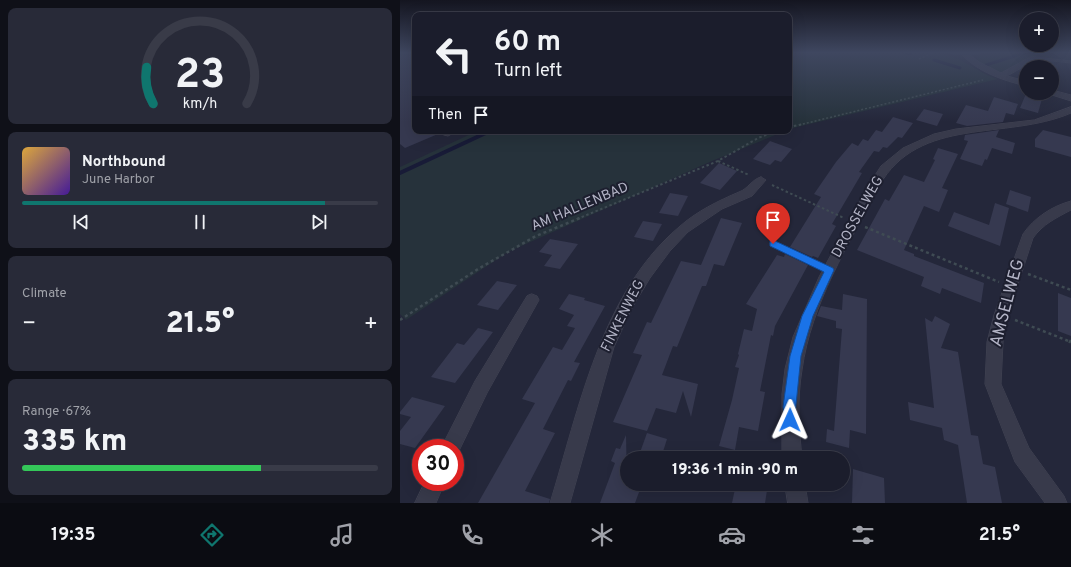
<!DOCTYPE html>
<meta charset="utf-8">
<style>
body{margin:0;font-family:Overpass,sans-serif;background:#282a38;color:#f1f3f6;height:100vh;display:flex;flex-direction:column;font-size:15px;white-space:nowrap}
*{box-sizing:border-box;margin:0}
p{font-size:13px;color:#a0a2a9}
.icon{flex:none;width:22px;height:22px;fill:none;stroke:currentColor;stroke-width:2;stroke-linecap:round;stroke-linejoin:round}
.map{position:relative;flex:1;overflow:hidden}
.side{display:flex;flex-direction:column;gap:8px;padding:8px;background:#0f1018;width:400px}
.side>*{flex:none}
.top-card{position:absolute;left:12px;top:12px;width:380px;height:122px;border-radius:8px;box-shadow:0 4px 16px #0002,0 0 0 1px #393b48;background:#1b1d2c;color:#f1f3f6;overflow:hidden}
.tools{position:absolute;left:619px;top:12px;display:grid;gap:8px}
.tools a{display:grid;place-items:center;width:40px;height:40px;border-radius:50%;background:#1b1d2c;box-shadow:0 4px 16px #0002,0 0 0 1px #393b48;font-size:20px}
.speed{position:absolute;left:12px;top:439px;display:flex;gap:8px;font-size:20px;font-weight:700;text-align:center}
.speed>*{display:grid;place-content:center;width:52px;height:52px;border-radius:50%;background:#1b1d2c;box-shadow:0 4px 16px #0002,0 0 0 1px #393b48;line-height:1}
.speed .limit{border:6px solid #d22;background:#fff;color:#111}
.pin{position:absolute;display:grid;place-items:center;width:34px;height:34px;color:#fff;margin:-41px -17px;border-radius:50% 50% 50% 0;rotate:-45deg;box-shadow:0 0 4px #0007}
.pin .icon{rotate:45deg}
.me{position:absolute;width:44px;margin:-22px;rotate:1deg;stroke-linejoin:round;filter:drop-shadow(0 0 3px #0008)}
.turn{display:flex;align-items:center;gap:14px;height:84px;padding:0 16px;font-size:18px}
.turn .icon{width:52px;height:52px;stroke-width:2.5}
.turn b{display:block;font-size:28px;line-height:34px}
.then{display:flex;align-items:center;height:38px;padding:0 16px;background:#0003;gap:8px;font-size:15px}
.big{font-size:30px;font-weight:800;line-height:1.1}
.side .card{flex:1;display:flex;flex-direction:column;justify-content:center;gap:6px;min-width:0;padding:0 14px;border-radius:8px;background:#282a38}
.side .dial{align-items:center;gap:0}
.dial svg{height:104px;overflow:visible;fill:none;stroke:#393b48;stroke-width:7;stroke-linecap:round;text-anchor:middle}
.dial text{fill:#f1f3f6;stroke:none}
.song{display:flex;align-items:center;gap:12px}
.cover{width:48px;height:48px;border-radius:6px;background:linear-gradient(135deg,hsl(40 70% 55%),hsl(260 70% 35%))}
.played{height:4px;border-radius:2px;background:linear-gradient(90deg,#0f766e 85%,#393b48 85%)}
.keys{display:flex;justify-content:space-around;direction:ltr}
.heat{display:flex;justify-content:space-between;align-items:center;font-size:22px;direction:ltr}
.charge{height:6px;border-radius:3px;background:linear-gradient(90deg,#34c759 67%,#393b48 0)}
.trip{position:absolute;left:220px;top:451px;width:230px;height:40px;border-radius:20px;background:#1b1d2c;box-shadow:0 4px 16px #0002,0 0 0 1px #393b48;font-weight:800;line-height:40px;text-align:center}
.tab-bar{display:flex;height:64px;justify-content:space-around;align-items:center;background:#0b0c12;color:#a0a2a9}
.tab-bar .icon{width:28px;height:28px}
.tab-bar .active{color:#0f766e}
.tab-bar b{font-size:18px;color:#f1f3f6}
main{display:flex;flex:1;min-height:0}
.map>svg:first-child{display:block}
</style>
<main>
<section class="side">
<div class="card dial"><svg viewBox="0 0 100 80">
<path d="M14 69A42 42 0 1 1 86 69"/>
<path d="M14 69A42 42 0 0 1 9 41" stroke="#0f766e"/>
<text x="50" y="56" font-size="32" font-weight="700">23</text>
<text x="50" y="72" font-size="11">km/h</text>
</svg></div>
<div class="card">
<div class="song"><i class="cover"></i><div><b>Northbound</b><p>June Harbor</p></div></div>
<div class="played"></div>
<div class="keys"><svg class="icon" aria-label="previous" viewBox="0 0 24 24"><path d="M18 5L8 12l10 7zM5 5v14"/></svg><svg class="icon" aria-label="pause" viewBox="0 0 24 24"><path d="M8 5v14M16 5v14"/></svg><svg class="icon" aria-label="next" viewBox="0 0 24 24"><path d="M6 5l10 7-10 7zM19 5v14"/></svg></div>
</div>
<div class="card"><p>Climate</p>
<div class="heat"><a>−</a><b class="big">21.5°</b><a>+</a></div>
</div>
<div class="card"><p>Range · 67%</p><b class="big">335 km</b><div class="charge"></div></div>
</section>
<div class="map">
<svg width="671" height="503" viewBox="0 0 671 503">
<rect width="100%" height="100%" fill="#24273a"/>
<!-- green -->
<g fill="#26323b">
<path d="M389,52H524C537,54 548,54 560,60C573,66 585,76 598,79L389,129Z"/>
<polygon points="609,52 637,52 631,58 602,73 579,63 577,59 580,56"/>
<polygon points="77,131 385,131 312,161 108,252 6,320 0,314 0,167"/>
</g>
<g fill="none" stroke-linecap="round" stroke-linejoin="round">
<!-- stream-far1 -->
<g stroke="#181b37" stroke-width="3">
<polyline points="503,52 511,54"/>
<polyline points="534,60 560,68"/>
<polyline points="586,65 627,52"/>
</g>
<!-- stream -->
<polyline stroke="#181b37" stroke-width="4" points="0,173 90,131"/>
</g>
<!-- building -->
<g fill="#363950">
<polygon points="0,52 8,52 15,56 15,131 45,131 5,148 0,144"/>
<polygon points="628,93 643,95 638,113 620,108 625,96 627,96"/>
<polygon points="594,97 618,104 614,115 606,113 603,122 567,126 556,123 566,105 588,111"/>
<polygon points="524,109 543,114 537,126 516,120"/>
<polygon points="493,117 513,123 502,138 498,137 487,148 483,147 479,152 474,151 459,172 462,173 432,224 436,226 418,258 413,256 412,257 390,247 421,197 414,194 436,162 452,143 458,146 463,139 468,141 476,130 482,132"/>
<polygon points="599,130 596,137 615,143 612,154 592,148 587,160 585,159 582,166 560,159 568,141 564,140 565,135"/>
<polygon points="643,130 671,137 671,157 635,147 635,139"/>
<polygon points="370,141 392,149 381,162 375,160 370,165 353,159"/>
<polygon points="538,148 558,154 542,188 548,190 539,212 524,206 504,250 514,254 514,256 584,283 581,303 542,288 540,294 521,286 524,277 457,250 485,199 489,201 504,175 524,182 535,160 533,159"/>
<polygon points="319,163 337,171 320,190 300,183"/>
<polygon points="610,190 631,197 628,212 606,204"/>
<polygon points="270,193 288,196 278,216 259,213"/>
<polygon points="595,203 609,208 600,246 548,226 554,212 589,225"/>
<polygon points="321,218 342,223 324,266 314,264 306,286 302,286 277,347 273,346 262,375 298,384 291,417 283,391 276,413 256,408 247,431 213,422 242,355 233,353 247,322 251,323 281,261 301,265"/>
<polygon points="243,221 262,224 253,241 234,237"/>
<polygon points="150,239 178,244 160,269 144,266 152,255 139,252"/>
<polygon points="385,254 408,265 375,326 373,336 371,335 360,391 365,392 358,431 339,427 335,450 319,446 332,400 339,368 335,367 339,355 338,354 344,329 352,331 357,309 346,304 377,255 384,257"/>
<polygon points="97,281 117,285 98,310 77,305"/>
<polygon points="658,293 671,298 671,336 658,331"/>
<polygon points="169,294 185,298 184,300 205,306 174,362 180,363 171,381 168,380 143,429 155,433 125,491 150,499 149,503 78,503 135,403 122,399 153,347 162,350 175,328 167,326 174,315 159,309"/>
<polygon points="443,294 467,299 466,434 450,430 449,448 426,442 427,429 434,431 442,329 436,328 436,321 417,316 421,306 442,310"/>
<polygon points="535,316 550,324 541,348 558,352 571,435 578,436 583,464 595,467 602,503 567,503 558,445 544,440 542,428 510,420 508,402 534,408 525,318 532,322"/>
<polygon points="78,328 93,332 55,383 31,377 57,343 64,345"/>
<polygon points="12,397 45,406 15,448 0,444 0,431 11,417 0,414 0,412"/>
<polygon points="247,433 267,439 261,458 238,458"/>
<polygon points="226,435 227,484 242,484 235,503 200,503 215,463 211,461 216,448 220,449"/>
<polygon points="453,469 484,478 485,503 452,503"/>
<polygon points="336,484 368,484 365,503 332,503"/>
</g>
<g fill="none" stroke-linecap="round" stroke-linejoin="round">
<defs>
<g id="lane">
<polygon points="635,57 671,61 671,63 634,59 633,58"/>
<polygon points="51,131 57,131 48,136 44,135"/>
<polygon points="371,242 375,242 432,268 433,270 432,272 428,272 371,246 370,244"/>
</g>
<g id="street">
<path d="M549,52H582L579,54H569L579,62L601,73L632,56L639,58L607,76L626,81V86C602,80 578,72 561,54H553Z"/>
<polygon points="652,90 671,95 671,101 649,94 652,93"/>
<path d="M671,107V113C606,141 519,115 479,186C449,244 411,304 402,370C397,399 399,429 402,458H382V394L385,369L393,337L419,277L468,186L481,166L503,148L534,134L556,129L634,120Z"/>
<path d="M361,177L366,180L352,196L322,209L288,232L270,251L250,278L232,308L214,347L170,503H150C179,409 201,293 279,227C297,211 318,201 339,192C348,189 352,179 361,177Z"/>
<path d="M671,201V210C656,218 643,224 633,238L608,315L603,342L601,384L629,448L664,496L667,503H645L615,462L585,384L587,342L594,315L623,234C634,218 652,206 671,201Z"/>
<polygon points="132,294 137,296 139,300 87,393 57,455 55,455 55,448 41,448 75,381 127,296"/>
<polygon points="25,482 45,482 36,503 15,503"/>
<polygon points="385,484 405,484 408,503 388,503"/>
</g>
</defs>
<!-- lane casing -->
<use href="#lane" stroke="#414353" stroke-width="1"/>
<!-- street casing -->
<use href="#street" stroke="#414353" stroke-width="1"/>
<!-- path-far3 -->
<g stroke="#3f4b53" stroke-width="1.5" stroke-dasharray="2 2" stroke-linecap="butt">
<polyline points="519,59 534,52"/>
<polyline points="399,125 583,80"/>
</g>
<!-- path-far2 -->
<g stroke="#3f4b53" stroke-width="2" stroke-dasharray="2.5 2.5" stroke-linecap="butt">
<polyline points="389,127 403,124"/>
<polyline points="318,161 349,175"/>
<polyline points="372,185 444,218"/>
<polyline points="177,219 318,161 358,138 377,131"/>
</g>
<!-- path-far1 -->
<g stroke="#3f4b53" stroke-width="2.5" stroke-dasharray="3 3" stroke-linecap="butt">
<polyline points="465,227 599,282"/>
<polyline points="628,274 671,290"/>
<polyline points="0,320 78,269 136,236 180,218"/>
<polyline points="615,320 671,342"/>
</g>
<!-- path -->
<polyline stroke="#3f4b53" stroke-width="3.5" stroke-dasharray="4 4" stroke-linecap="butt" points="669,341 671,342"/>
<!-- lane -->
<use href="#lane" fill="#383a4b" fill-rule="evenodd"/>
<!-- street -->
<use href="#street" fill="#383a4b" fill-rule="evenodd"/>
</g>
<!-- sky -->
<linearGradient id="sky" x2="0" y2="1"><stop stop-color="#141520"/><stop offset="0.43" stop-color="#3f4760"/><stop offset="1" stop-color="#3f4760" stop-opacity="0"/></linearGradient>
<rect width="671" height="122" fill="url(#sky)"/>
<!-- route -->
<polygon fill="#1a73e8" stroke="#114b97" points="373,240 433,268 434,270 413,316 401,356 394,424 390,426 386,424 383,407 390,356 402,316 424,272 370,246 370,241"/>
<g text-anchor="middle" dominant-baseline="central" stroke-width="4" stroke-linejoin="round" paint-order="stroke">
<!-- street labels -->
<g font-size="14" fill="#b3b4c6" stroke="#1d1f2f">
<text transform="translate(180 207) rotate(-23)">AM HALLENBAD</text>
<text transform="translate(458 217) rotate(-61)">DROSSELWEG</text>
<text transform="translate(223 316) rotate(-63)">FINKENWEG</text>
</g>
<!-- near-street labels -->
<g font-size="17" fill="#b3b4c6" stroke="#1d1f2f">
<text transform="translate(608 303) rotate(-75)">AMSELWEG</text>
</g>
</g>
</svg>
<div class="tools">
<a>+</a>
<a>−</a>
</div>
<div class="speed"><div class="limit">30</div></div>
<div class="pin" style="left:373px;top:244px;background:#d93025"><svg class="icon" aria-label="arrive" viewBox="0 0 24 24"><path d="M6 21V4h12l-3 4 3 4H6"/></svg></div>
<svg class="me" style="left:390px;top:420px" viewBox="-20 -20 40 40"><path d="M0-17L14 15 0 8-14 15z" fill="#1a73e8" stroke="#fff" stroke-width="4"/></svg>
<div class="trip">19:36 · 1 min · 90 m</div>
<div class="top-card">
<div class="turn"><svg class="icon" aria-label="left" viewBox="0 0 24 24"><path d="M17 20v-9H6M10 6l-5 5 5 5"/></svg><div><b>60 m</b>Turn left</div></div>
<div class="then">Then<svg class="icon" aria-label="arrive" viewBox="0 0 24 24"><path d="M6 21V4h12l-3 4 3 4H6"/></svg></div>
</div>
</div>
</main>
<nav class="tab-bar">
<b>19:35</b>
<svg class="icon active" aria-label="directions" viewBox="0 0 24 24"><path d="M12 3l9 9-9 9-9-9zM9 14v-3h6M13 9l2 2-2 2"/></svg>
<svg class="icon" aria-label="music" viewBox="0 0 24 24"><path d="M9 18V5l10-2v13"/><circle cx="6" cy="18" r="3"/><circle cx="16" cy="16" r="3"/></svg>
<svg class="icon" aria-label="phone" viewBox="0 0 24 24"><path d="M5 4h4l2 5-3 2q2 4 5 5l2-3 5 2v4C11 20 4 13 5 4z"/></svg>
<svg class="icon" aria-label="climate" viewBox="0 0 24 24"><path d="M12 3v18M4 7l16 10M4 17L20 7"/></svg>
<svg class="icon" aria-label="car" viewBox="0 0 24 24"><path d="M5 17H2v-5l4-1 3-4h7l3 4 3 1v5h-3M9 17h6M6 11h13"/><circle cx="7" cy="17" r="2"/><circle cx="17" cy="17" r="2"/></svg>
<svg class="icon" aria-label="filters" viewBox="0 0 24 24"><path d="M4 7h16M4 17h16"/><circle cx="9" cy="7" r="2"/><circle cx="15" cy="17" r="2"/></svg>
<b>21.5°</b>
</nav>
